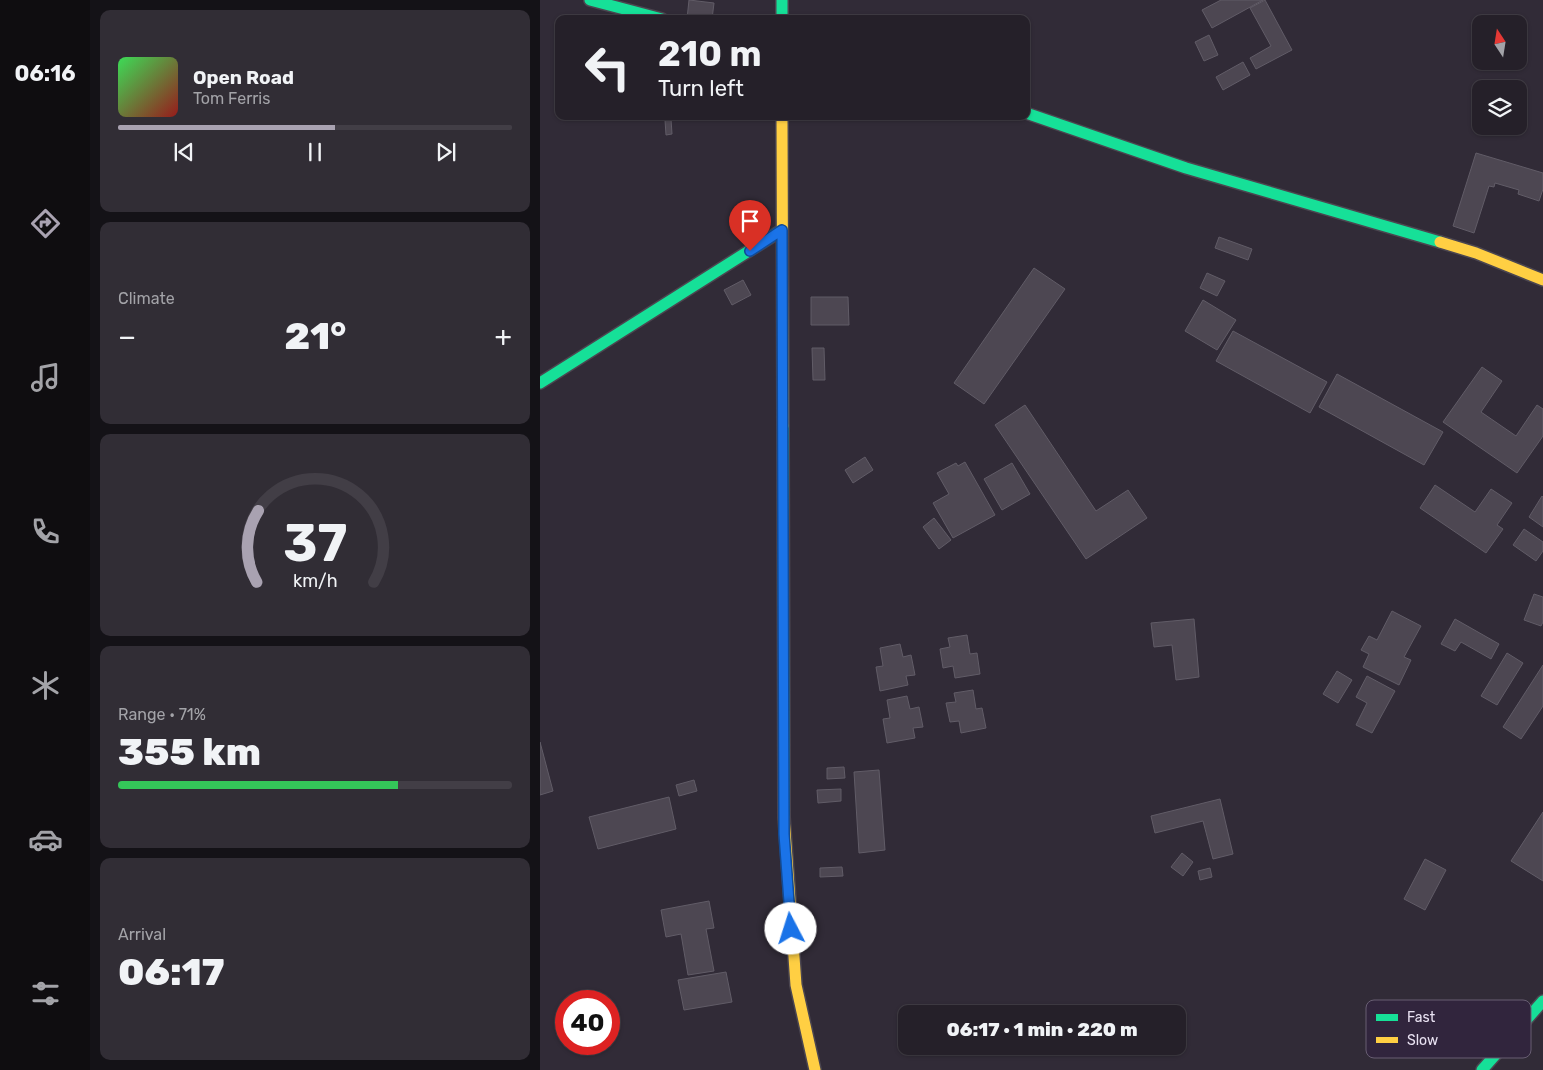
<!DOCTYPE html>
<meta charset="utf-8">
<style>
body{margin:0;font-family:Rubik,sans-serif;background:#312d35;color:#f1f3f6;height:100vh;display:flex;flex-direction:column;font-size:19px;white-space:nowrap}
*{box-sizing:border-box;margin:0}
p{font-size:16px;color:#a3a3a8}
.icon{flex:none;width:28px;height:28px;fill:none;stroke:currentColor;stroke-width:2;stroke-linecap:round;stroke-linejoin:round}
.map{position:relative;flex:1;overflow:hidden}
.panel{display:flex;flex-direction:column;gap:10px;padding:10px;background:#141217;width:450px}
.panel>*{flex:none}
.banner{position:absolute;left:15px;top:15px;width:475px;height:105px;border-radius:10px;box-shadow:0 1px 4px #0004,0 0 0 1px #423e46;background:#252029;color:#f1f3f6;overflow:hidden}
.needle{width:32px;rotate:348deg}
.controls{position:absolute;left:932px;top:15px;display:grid;gap:10px}
.controls a{display:grid;place-items:center;width:55px;height:55px;border-radius:10px;background:#252029;box-shadow:0 1px 4px #0004,0 0 0 1px #423e46;font-size:25px}
.speed{position:absolute;left:15px;top:990px;display:flex;gap:10px;font-size:25px;font-weight:700;text-align:center}
.speed>*{display:grid;place-content:center;width:65px;height:65px;border-radius:50%;background:#252029;box-shadow:0 1px 4px #0004,0 0 0 1px #423e46;line-height:1}
.speed .limit{border:8px solid #d22;background:#fff;color:#111}
.pin{position:absolute;display:grid;place-items:center;width:42px;height:42px;color:#fff;margin:-51px -21px;border-radius:50% 50% 50% 0;rotate:-45deg;box-shadow:0 0 5px #0007}
.pin .icon{rotate:45deg}
.me{position:absolute;width:55px;margin:-28px;rotate:355deg;stroke-linejoin:round;filter:drop-shadow(0 0 4px #0008)}
.turn{display:flex;align-items:center;gap:18px;height:105px;padding:0 20px;font-size:22px}
.turn .icon{width:65px;height:65px;stroke-width:2.5}
.turn b{display:block;font-size:35px;line-height:42px}
.big{font-size:38px;font-weight:800;line-height:1.1}
.panel .tile{flex:1;display:flex;flex-direction:column;justify-content:center;gap:8px;min-width:0;padding:0 18px;border-radius:10px;background:#312d35}
.panel .dial{align-items:center;gap:0}
.dial svg{height:130px;overflow:visible;fill:none;stroke:#423e46;stroke-width:7;stroke-linecap:round;text-anchor:middle}
.dial text{fill:#f1f3f6;stroke:none}
.song{display:flex;align-items:center;gap:15px}
.cover{width:60px;height:60px;border-radius:8px;background:linear-gradient(135deg,hsl(130 70% 55%),hsl(0 70% 35%))}
.played{height:5px;border-radius:2px;background:linear-gradient(90deg,#a9a2b1 55%,#423e46 55%)}
.keys{display:flex;justify-content:space-around;direction:ltr}
.heat{display:flex;justify-content:space-between;align-items:center;font-size:28px;direction:ltr}
.charge{height:8px;border-radius:4px;background:linear-gradient(90deg,#34c759 71%,#423e46 0)}
.trip{position:absolute;left:358px;top:1005px;width:288px;height:50px;border-radius:10px;background:#252029;box-shadow:0 1px 4px #0004,0 0 0 1px #423e46;font-weight:800;line-height:50px;text-align:center}
main{display:flex;flex:1;min-height:0}
.tab-bar{display:flex;flex-direction:column;width:90px;justify-content:space-around;align-items:center;background:#0f0d10;color:#a3a3a8}
.tab-bar .icon{width:35px;height:35px}
.tab-bar .current{color:#a9a2b1}
.tab-bar b{font-size:22px;color:#f1f3f6}
.map>svg:first-child{display:block}
</style>
<main>
<nav class="tab-bar">
<b>06:16</b>
<svg class="icon current" aria-label="directions" viewBox="0 0 24 24"><path d="M12 3l9 9-9 9-9-9zM9 14v-3h6M13 9l2 2-2 2"/></svg>
<svg class="icon" aria-label="music" viewBox="0 0 24 24"><path d="M9 18V5l10-2v13"/><circle cx="6" cy="18" r="3"/><circle cx="16" cy="16" r="3"/></svg>
<svg class="icon" aria-label="phone" viewBox="0 0 24 24"><path d="M5 4h4l2 5-3 2q2 4 5 5l2-3 5 2v4C11 20 4 13 5 4z"/></svg>
<svg class="icon" aria-label="climate" viewBox="0 0 24 24"><path d="M12 3v18M4 7l16 10M4 17L20 7"/></svg>
<svg class="icon" aria-label="car" viewBox="0 0 24 24"><path d="M5 17H2v-5l4-1 3-4h7l3 4 3 1v5h-3M9 17h6M6 11h13"/><circle cx="7" cy="17" r="2"/><circle cx="17" cy="17" r="2"/></svg>
<svg class="icon" aria-label="filters" viewBox="0 0 24 24"><path d="M4 7h16M4 17h16"/><circle cx="9" cy="7" r="2"/><circle cx="15" cy="17" r="2"/></svg>
</nav>
<section class="panel">
<div class="tile">
<div class="song"><i class="cover"></i><div><b>Open Road</b><p>Tom Ferris</p></div></div>
<div class="played"></div>
<div class="keys"><svg class="icon" aria-label="previous" viewBox="0 0 24 24"><path d="M18 5L8 12l10 7zM5 5v14"/></svg><svg class="icon" aria-label="pause" viewBox="0 0 24 24"><path d="M8 5v14M16 5v14"/></svg><svg class="icon" aria-label="next" viewBox="0 0 24 24"><path d="M6 5l10 7-10 7zM19 5v14"/></svg></div>
</div>
<div class="tile"><p>Climate</p>
<div class="heat"><a>−</a><b class="big">21°</b><a>+</a></div>
</div>
<div class="tile dial"><svg viewBox="0 0 100 80">
<path d="M14 69A42 42 0 1 1 86 69"/>
<path d="M14 69A42 42 0 0 1 15 25" stroke="#a9a2b1"/>
<text x="50" y="56" font-size="32" font-weight="700">37</text>
<text x="50" y="72" font-size="11">km/h</text>
</svg></div>
<div class="tile"><p>Range · 71%</p><b class="big">355 km</b><div class="charge"></div></div>
<div class="tile"><p>Arrival</p><b class="big">06:17</b></div>
</section>
<div class="map">
<svg width="1003" height="1070" viewBox="0 0 1003 1070">
<rect width="100%" height="100%" fill="#312b37"/>
<!-- building -->
<g fill="#4d4752" stroke="#615c67">
<polygon points="149,0 174,3 172,19 147,19"/>
<polygon points="681,0 723,0 672,28 662,10"/>
<polygon points="725,0 752,50 716,69 710,58 731,46 710,8"/>
<polygon points="669,35 678,55 664,61 655,42"/>
<polygon points="703,62 710,75 683,90 676,77"/>
<polygon points="131,119 132,134 126,135 125,120"/>
<polygon points="936,153 1003,173 1003,189 999,201 978,194 979,190 955,183 954,187 949,186 934,233 913,226"/>
<polygon points="679,237 712,249 708,260 675,248"/>
<polygon points="494,268 525,289 444,404 414,383"/>
<polygon points="667,273 685,281 677,296 660,288"/>
<polygon points="203,280 211,295 192,305 184,290"/>
<polygon points="271,297 308,297 309,325 271,325"/>
<polygon points="663,300 696,320 677,350 645,331"/>
<polygon points="693,331 787,382 770,413 676,361"/>
<polygon points="272,348 284,348 285,380 273,380"/>
<polygon points="942,367 962,381 941,412 976,436 997,405 1003,409 1003,436 977,473 903,422"/>
<polygon points="797,374 903,432 884,465 779,407"/>
<polygon points="485,405 556,511 588,490 607,518 546,559 455,425"/>
<polygon points="325,457 333,470 313,483 305,470"/>
<polygon points="425,462 455,515 413,538 393,503 409,494 397,473 416,463 418,466"/>
<polygon points="472,463 490,494 462,510 444,479"/>
<polygon points="895,485 935,512 951,489 972,503 957,525 963,529 946,553 880,508"/>
<polygon points="1002,496 1003,497 1003,527 989,517"/>
<polygon points="394,518 411,540 399,549 383,527"/>
<polygon points="984,529 1003,542 1003,551 996,561 973,545"/>
<polygon points="994,594 1003,597 1003,622 1001,626 984,620"/>
<polygon points="852,611 881,626 864,657 871,660 859,685 823,667 829,654 821,650 829,636 837,640"/>
<polygon points="654,619 659,677 636,680 632,645 614,647 611,623"/>
<polygon points="915,619 959,644 951,659 921,642 915,651 901,644"/>
<polygon points="427,635 430,654 437,653 440,674 415,678 413,666 403,668 400,649 410,647 408,638"/>
<polygon points="360,644 363,657 371,655 375,675 366,676 368,685 340,691 336,667 343,666 340,648"/>
<polygon points="967,653 983,663 957,705 941,696"/>
<polygon points="1003,665 1003,706 981,739 963,727"/>
<polygon points="797,671 812,680 798,703 783,694"/>
<polygon points="827,676 855,691 832,733 816,725 827,703 816,697"/>
<polygon points="433,690 436,709 442,708 446,728 421,733 419,721 410,722 406,703 416,702 414,693"/>
<polygon points="367,696 370,709 379,707 383,727 373,728 375,738 347,743 343,719 350,718 347,700"/>
<polygon points="0,742 13,791 0,795"/>
<polygon points="304,767 305,778 287,779 287,768"/>
<polygon points="339,770 345,850 319,853 314,772"/>
<polygon points="154,780 157,791 139,796 136,785"/>
<polygon points="301,789 301,801 278,803 277,790"/>
<polygon points="129,797 136,829 58,849 49,817"/>
<polygon points="680,799 693,854 673,859 663,821 615,833 611,816"/>
<polygon points="1003,812 1003,881 971,861"/>
<polygon points="642,853 653,862 643,876 631,867"/>
<polygon points="885,859 906,870 885,910 864,899"/>
<polygon points="302,867 303,876 280,877 280,868"/>
<polygon points="670,868 672,877 660,880 658,871"/>
<polygon points="169,901 174,928 166,929 174,971 148,975 141,934 126,937 121,910"/>
<polygon points="186,972 192,1002 144,1010 138,980"/>
</g>
<g fill="none" stroke-linecap="round" stroke-linejoin="round">
<defs>
<g id="fast">
<polyline points="50,0 122,19"/>
<polyline points="242,0 242,19"/>
<polyline points="486,113 646,168 900,242"/>
<polyline points="0,383 242,230"/>
<polyline points="243,426 244,817"/>
<polyline points="942,1070 1003,1001"/>
</g>
<g id="slow">
<polyline points="242,116 243,426"/>
<polyline points="900,242 936,253 1003,280"/>
<polyline points="244,817 256,985 275,1070"/>
</g>
</defs>
<!-- fast casing -->
<use href="#fast" stroke="#4b4650" stroke-width="14"/>
<!-- slow casing -->
<use href="#slow" stroke="#4b4650" stroke-width="14"/>
<!-- fast -->
<use href="#fast" stroke="#16e098" stroke-width="11"/>
<!-- slow -->
<use href="#slow" stroke="#ffcf43" stroke-width="11"/>
</g>
<g fill="none" stroke-linecap="round" stroke-linejoin="round">
<defs>
<polyline id="route" points="210,251 242,230 244,834 251,929"/>
</defs>
<!-- route casing -->
<use href="#route" stroke="#114b97" stroke-width="12"/>
<!-- route -->
<use href="#route" stroke="#1a73e8" stroke-width="9"/>
</g>
<!-- legend -->
<rect x="826" y="1000" width="165" height="58" rx="8" fill="#31253d" stroke="#685e73" stroke-width="1"/>
<rect x="836" y="1014" width="22" height="7" fill="#16e098"/>
<rect x="836" y="1037" width="22" height="6" fill="#ffcf43"/>
<g font-size="14" fill="#e9e2f2">
<text x="867" y="1022">Fast</text>
<text x="867" y="1045">Slow</text>
</g>
</svg>
<div class="controls">
<a><svg class="needle" viewBox="-14 -14 28 28"><path d="M0-13l5 13h-10z" fill="#e53935"/><path d="M0 13l5-13h-10z" fill="#a3a3a8"/></svg></a>
<a><svg class="icon" aria-label="layers" viewBox="0 0 24 24"><path d="M12 4l9 5-9 5-9-5zM3 14l9 5 9-5"/></svg></a>
</div>
<div class="speed"><div class="limit">40</div></div>
<div class="pin" style="left:210px;top:251px;background:#d93025"><svg class="icon" aria-label="arrive" viewBox="0 0 24 24"><path d="M6 21V4h12l-3 4 3 4H6"/></svg></div>
<svg class="me" style="left:251px;top:929px" viewBox="-20 -20 40 40"><circle r="19" fill="#fff"/><path d="M0-13L10 11 0 6-10 11z" fill="#1a73e8"/></svg>
<div class="trip">06:17 · 1 min · 220 m</div>
<div class="banner">
<div class="turn"><svg class="icon" aria-label="left" viewBox="0 0 24 24"><path d="M17 20v-9H6M10 6l-5 5 5 5"/></svg><div><b>210 m</b>Turn left</div></div>
</div>
</div>
</main>
